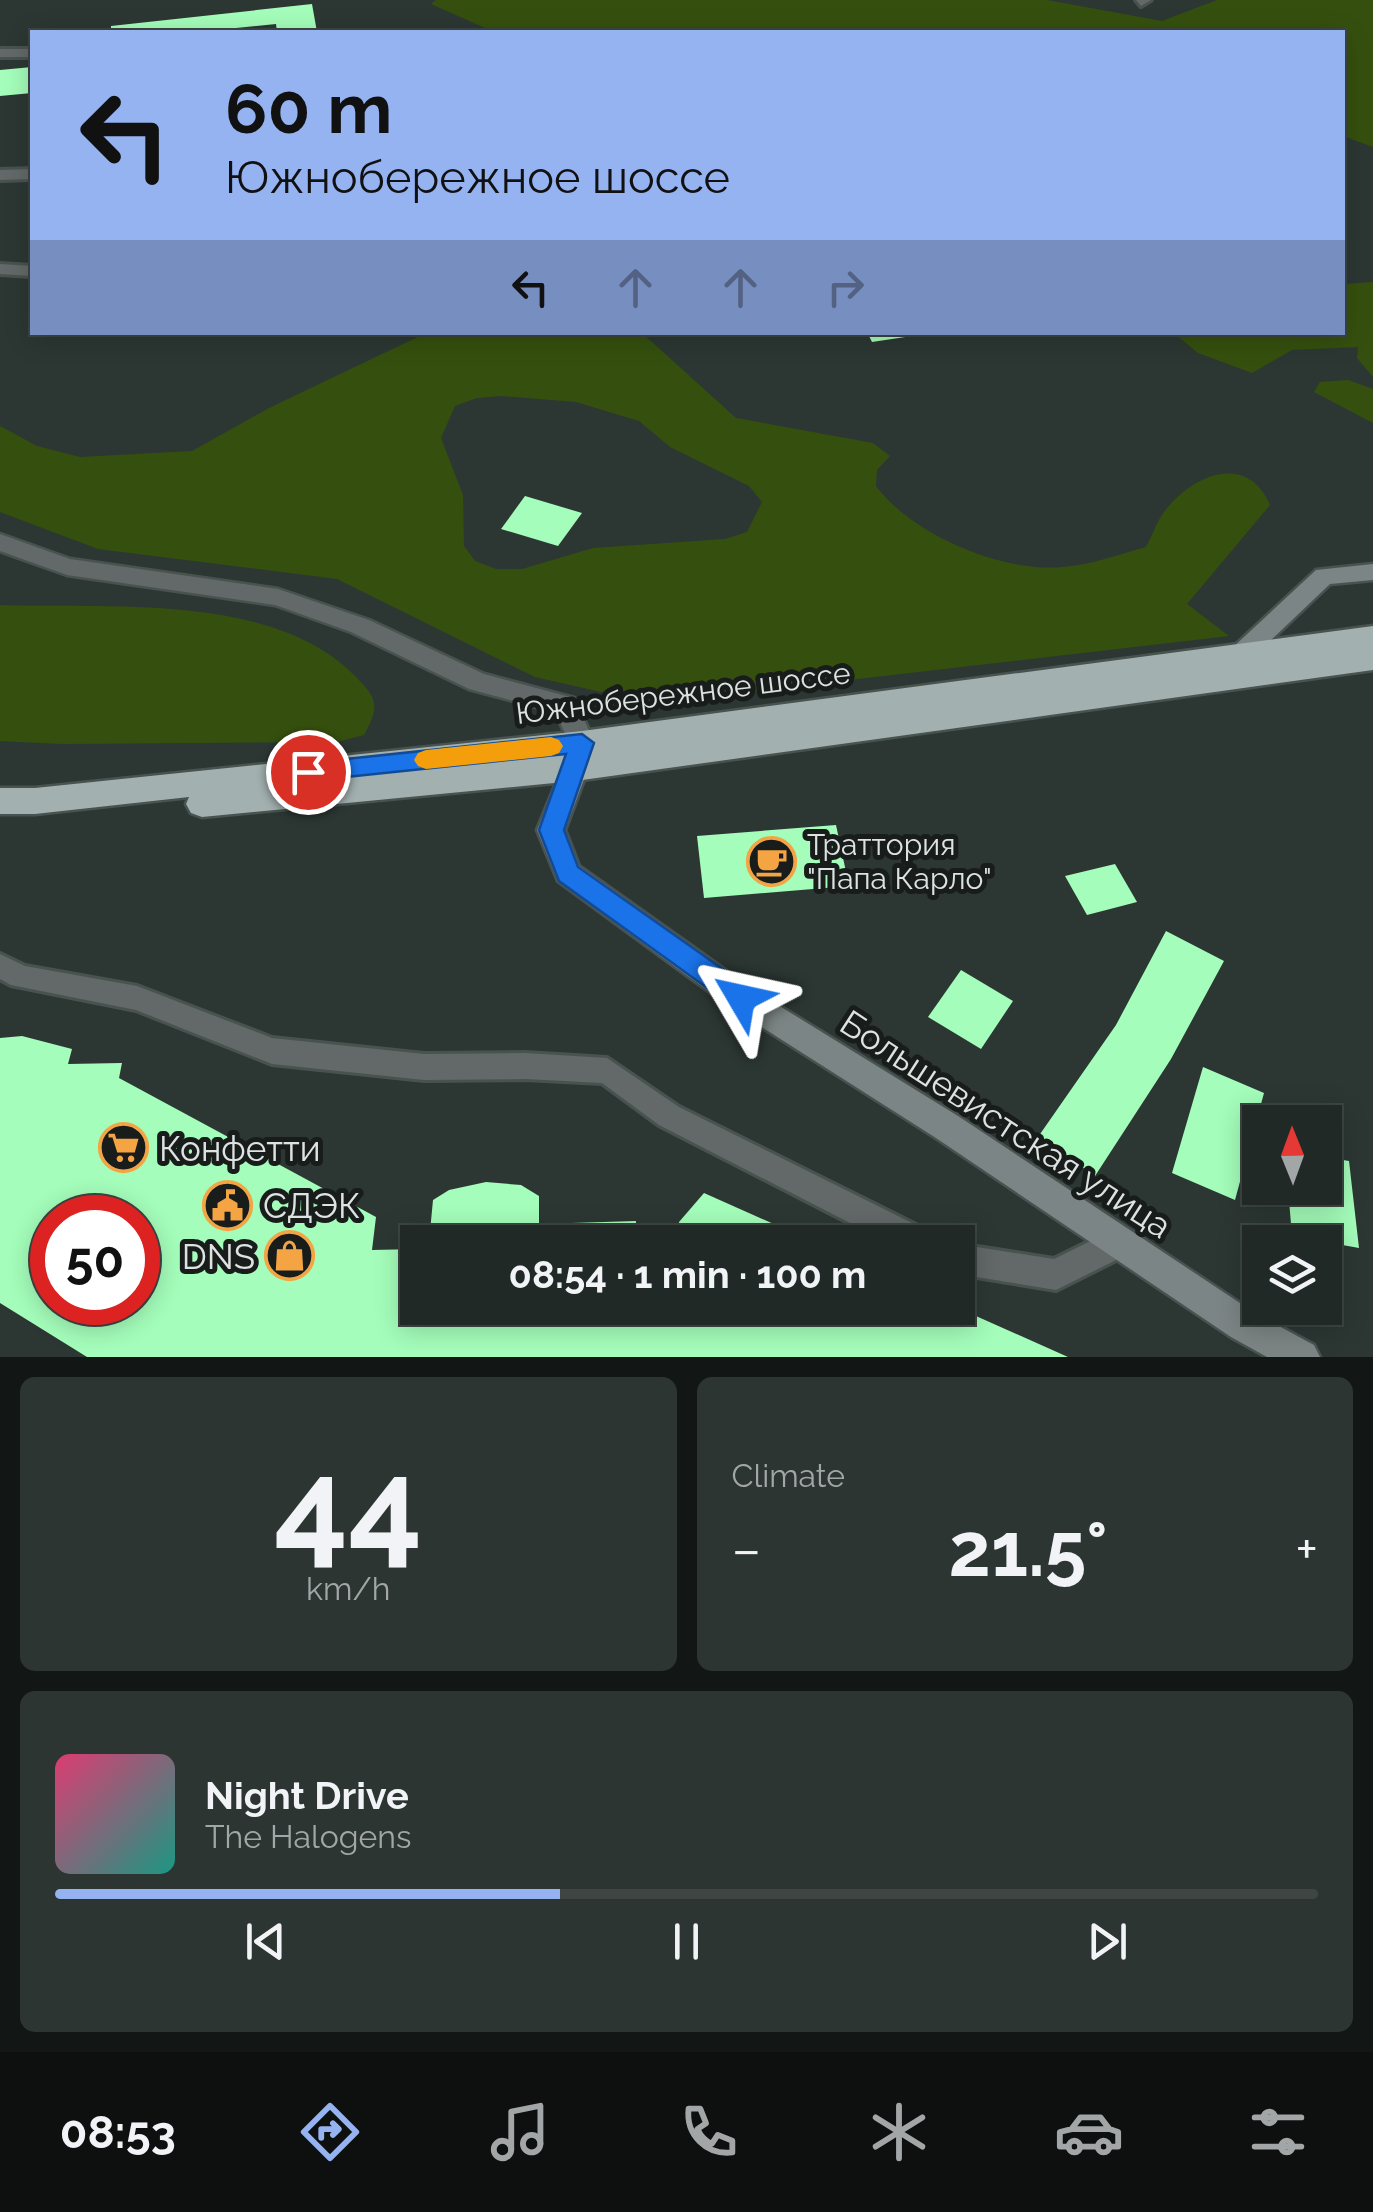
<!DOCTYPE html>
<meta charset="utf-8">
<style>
body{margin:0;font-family:Raleway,sans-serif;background:#2d3532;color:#f1f3f6;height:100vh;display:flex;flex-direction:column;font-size:38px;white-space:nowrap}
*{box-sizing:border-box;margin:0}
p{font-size:32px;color:#a2a6a7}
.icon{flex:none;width:55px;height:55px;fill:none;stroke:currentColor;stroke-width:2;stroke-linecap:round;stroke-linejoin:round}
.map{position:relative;height:1357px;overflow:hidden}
.side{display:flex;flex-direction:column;gap:20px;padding:20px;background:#121715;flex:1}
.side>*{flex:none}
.hud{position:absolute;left:30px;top:30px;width:1315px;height:305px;border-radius:0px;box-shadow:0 5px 25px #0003,0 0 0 2px #3e4543;background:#95b2f1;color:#111;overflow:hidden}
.needle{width:65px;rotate:359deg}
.buttons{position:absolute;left:1242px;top:1105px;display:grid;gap:20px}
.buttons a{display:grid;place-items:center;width:100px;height:100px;border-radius:0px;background:#212926;box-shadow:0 5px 25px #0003,0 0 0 2px #3e4543;font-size:50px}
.speed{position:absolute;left:30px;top:1195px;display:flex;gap:20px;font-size:50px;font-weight:700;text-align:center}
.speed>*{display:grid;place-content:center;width:130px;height:130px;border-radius:50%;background:#212926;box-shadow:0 5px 25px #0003,0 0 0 2px #3e4543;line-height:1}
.speed .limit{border:15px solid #d22;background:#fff;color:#111}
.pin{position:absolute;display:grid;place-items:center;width:85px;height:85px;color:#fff;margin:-42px;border:5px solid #fff;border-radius:50%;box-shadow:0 2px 10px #0007}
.me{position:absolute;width:110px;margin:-55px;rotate:306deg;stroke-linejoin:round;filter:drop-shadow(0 0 8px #0008)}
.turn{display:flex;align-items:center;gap:35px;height:210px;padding:0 30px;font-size:45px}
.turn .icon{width:130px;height:130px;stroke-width:2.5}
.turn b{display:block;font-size:70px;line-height:85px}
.lanes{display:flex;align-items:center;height:95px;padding:0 30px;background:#0003;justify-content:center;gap:50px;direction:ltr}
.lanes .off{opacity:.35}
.big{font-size:75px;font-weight:700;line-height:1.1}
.side .tile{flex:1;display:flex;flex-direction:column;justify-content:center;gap:15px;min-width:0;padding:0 35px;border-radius:15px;background:#2d3532}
.side .dial{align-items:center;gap:0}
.dial b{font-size:130px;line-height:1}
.song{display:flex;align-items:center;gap:30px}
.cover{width:120px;height:120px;border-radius:15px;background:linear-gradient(135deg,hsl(340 70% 55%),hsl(170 70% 35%))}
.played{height:10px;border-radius:5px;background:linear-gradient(90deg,#95b2f1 40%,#3e4543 40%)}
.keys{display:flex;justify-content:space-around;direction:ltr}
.heat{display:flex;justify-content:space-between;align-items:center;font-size:55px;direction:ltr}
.side .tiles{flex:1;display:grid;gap:20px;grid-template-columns:1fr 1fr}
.tile:last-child{grid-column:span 2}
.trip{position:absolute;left:400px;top:1225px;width:575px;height:100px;border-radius:0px;background:#212926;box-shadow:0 5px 25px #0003,0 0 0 2px #3e4543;font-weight:700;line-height:100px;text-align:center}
.tabs{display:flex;height:160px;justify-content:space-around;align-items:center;background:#0d100f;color:#a2a6a7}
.tabs .icon{width:70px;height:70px}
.tabs .on{color:#95b2f1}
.tabs b{font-size:45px;color:#f1f3f6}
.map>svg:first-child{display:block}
</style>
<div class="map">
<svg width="1373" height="1357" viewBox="0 0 1373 1357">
<rect width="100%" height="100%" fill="#2c3733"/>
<!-- green -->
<g fill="#35500e" fill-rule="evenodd">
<polygon points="436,0 1047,0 1162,21 1217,0 1373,0 1373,147 1343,136 1342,32 494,32 431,4"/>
<polygon points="1373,282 1373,377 1357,358 1358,347 1292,350 1252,373 1198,353 1177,336 1101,333 1342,332 1343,284"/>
<path d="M426,333H642L736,418L873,443L890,456L877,470L876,486C912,535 1003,573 1063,567C1090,565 1120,554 1146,547C1151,538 1155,527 1160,518C1185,478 1246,448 1270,505L1187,604L1229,636L650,703L535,677L337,579L98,549L0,512V426L37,446L80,457L192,451L269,408ZM501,396L576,402L639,421L670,447L749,486L762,502L747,532L725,539L593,548L522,569H496L475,561L464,546L463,495L441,438L455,406L477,398Z"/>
<polygon points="1348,380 1373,389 1373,423 1314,392 1320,382"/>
<path d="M0,605C109,609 273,592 355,676C378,699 380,706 364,735L337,742L62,744L0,741Z"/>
</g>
<!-- building -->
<g fill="#a4fdba" fill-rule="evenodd">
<polygon points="312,4 317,32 277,32 276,24 196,32 111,32 111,26"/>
<polygon points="32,67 32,93 0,96 0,70"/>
<polygon points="867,332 910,332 912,336 872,342"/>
<polygon points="525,496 582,513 558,546 501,529"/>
<polygon points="836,825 849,886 704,898 697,836"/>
<polygon points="1115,864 1137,902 1087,915 1065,876"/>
<polygon points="1166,931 1224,961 1171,1059 1095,1176 1038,1137 1116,1025"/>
<polygon points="961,970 1013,1001 981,1049 928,1017"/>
<path d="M22,1036L72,1049L68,1064L122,1063L119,1078L376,1217L372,1250L418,1249V1308H958L1068,1357H87L0,1303V1038ZM52,1218H138V1302H52Z"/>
<polygon points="1203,1067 1264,1093 1235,1200 1172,1173"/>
<polygon points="1325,1157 1349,1161 1359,1248 1292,1236 1288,1188 1325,1188"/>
<polygon points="486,1182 521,1185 539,1196 539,1224 636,1221 635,1242 429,1242 433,1200 449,1190"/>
<polygon points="704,1193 814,1242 680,1242 679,1222"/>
</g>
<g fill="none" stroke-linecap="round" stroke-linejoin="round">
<defs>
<g id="lane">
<polygon points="1136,0 1151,0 1141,6"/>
<rect x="0" y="49" width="32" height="8"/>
<polygon points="32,169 32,179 0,180 0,170"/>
<polygon points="0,264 32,266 32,276 0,274"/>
<polygon points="0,954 25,966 137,986 272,1038 424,1054 525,1053 607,1058 679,1107 928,1231 932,1242 887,1242 659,1125 602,1083 525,1079 424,1080 272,1064 136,1010 11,985 0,979"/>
<polygon points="1117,1228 1128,1232 1132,1243 1128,1254 1056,1290 958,1274 958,1244 1054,1259"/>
</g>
<polygon id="street" points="0,534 70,559 278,589 369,620 484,674 574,698 595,743 591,750 573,750 555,712 469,689 351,632 275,605 67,575 0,551"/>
<g id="secondary">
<polygon points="1373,564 1373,580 1330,584 1248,662 1230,662 1227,656 1230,650 1316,570"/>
<polygon points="575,759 584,762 588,769 565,830 579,866 752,989 958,1116 1255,1313 1314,1345 1320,1357 1267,1357 1231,1337 936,1138 730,1007 558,881 537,830 562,769 566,762"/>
</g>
<polygon id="highway" points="1373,626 1373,648 521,762 1373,648 1373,670 575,781 202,817 191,813 186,804 189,797 35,814 0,814 0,788 35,788 582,731"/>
</defs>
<!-- lane casing -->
<use href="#lane" stroke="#48534f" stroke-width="6"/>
<!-- street casing -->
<use href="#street" stroke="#48534f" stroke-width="5"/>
<!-- secondary casing -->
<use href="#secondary" stroke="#48534f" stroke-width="5"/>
<!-- highway casing -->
<use href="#highway" stroke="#48534f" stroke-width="5"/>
<!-- lane -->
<use href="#lane" fill="#636868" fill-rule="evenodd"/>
<!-- street -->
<use href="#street" fill="#636868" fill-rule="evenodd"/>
<!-- secondary -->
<use href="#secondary" fill="#7c8585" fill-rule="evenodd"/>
<!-- highway -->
<use href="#highway" fill="#a2b0af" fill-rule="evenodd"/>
</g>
<!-- route -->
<polygon fill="#1a73e8" stroke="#114b97" stroke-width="2.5" points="582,734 594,743 564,830 578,867 751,989 755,998 751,1006 741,1010 732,1006 559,881 539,830 566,754 308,781 300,779 296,772 300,765 308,763"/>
<!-- slow -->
<polygon fill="#f59e0b" points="551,737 559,740 563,746 559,753 551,756 426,769 418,766 414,760 418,753 426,750"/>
<!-- icons -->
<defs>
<symbol id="cafe-ring" viewBox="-11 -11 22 22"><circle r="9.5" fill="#181d1b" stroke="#f4a443" stroke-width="1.5"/><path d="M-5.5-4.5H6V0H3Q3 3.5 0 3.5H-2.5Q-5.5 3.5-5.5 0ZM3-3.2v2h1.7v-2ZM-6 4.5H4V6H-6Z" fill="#f4a443"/></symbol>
<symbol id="supermarket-ring" viewBox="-11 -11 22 22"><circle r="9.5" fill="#181d1b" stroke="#f4a443" stroke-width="1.5"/><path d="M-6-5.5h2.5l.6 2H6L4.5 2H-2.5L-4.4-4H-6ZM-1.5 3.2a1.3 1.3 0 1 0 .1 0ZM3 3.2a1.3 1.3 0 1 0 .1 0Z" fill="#f4a443"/></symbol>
<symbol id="civic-ring" viewBox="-11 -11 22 22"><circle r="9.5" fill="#181d1b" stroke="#f4a443" stroke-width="1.5"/><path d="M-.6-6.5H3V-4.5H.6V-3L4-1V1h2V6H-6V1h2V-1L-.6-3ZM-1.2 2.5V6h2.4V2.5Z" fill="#f4a443"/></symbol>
<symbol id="shop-ring" viewBox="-11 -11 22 22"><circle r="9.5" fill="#181d1b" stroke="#f4a443" stroke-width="1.5"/><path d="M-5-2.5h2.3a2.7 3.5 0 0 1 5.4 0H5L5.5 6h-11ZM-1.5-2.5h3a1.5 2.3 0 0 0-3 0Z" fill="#f4a443"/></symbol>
</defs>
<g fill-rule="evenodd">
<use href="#cafe-ring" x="744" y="834" width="55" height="55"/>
<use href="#supermarket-ring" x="96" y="1120" width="55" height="55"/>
<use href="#civic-ring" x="200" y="1178" width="55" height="55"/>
<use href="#shop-ring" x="262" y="1228" width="55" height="55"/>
</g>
<g text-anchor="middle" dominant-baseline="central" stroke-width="10" stroke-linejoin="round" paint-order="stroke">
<!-- street labels -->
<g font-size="30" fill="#dce3e0" stroke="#181d1b">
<text transform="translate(683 693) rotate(-7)">Южнобережное шоссе</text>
</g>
<!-- poi labels -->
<g font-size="30" fill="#dce3e0" stroke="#181d1b" text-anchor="start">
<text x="807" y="844">Траттория<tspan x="807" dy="34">"Папа Карло"</tspan></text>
</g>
<!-- near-street labels -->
<g font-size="35" fill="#dce3e0" stroke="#181d1b">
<text transform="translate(1006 1124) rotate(33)">Большевистская улица</text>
</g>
<!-- near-poi labels -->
<g font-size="35" fill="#dce3e0" stroke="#181d1b" text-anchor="start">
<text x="159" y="1148">Конфетти</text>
<text x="263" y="1205">СДЭК</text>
<text x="255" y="1256" text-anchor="end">DNS</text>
</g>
</g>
</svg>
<div class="buttons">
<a><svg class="needle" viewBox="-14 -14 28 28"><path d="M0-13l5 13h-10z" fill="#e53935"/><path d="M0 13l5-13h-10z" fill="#a2a6a7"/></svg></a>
<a><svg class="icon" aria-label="layers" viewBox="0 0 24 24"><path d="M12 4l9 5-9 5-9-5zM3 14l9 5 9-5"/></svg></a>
</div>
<div class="speed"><div class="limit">50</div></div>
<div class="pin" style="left:308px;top:772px;background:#d93025"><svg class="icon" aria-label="arrive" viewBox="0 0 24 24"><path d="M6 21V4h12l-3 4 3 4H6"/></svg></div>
<svg class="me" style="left:741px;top:998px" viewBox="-20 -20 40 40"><path d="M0-17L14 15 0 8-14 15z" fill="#1a73e8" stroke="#fff" stroke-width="4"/></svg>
<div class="trip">08:54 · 1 min · 100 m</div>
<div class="hud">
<div class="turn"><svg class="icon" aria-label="left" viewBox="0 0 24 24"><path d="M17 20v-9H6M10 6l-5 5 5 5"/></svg><div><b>60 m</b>Южнобережное шоссе</div></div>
<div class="lanes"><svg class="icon" aria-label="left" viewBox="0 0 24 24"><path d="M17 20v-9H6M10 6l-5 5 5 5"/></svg><svg class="icon off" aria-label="ahead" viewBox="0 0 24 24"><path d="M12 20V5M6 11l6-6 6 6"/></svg><svg class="icon off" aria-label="ahead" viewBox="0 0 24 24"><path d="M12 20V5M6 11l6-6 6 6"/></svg><svg class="icon off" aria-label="right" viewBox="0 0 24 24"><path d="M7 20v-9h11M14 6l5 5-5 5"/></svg></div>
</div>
</div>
<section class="side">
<div class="tiles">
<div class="tile dial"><b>44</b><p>km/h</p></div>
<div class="tile"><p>Climate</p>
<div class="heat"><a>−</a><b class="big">21.5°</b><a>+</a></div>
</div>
<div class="tile">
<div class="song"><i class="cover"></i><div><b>Night Drive</b><p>The Halogens</p></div></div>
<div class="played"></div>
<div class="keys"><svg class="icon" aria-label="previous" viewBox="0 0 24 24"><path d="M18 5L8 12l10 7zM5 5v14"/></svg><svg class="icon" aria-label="pause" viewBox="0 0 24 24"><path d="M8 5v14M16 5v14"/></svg><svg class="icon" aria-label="next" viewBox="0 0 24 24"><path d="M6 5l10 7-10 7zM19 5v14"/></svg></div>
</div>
</div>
</section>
<nav class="tabs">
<b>08:53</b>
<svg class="icon on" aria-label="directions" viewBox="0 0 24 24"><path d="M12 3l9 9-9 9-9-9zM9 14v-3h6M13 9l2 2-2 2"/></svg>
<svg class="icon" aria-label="music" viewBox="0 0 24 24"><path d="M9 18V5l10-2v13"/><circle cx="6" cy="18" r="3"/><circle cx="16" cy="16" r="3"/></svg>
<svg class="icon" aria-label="phone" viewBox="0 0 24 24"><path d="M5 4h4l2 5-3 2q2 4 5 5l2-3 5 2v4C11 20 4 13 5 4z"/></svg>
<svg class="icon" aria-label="climate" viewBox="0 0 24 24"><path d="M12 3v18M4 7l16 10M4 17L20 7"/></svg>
<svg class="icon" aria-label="car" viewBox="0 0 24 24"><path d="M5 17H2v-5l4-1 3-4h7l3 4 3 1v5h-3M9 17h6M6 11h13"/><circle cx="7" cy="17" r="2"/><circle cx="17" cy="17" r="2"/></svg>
<svg class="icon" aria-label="filters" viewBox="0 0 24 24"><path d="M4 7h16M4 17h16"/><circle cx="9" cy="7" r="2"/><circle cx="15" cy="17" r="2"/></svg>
</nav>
